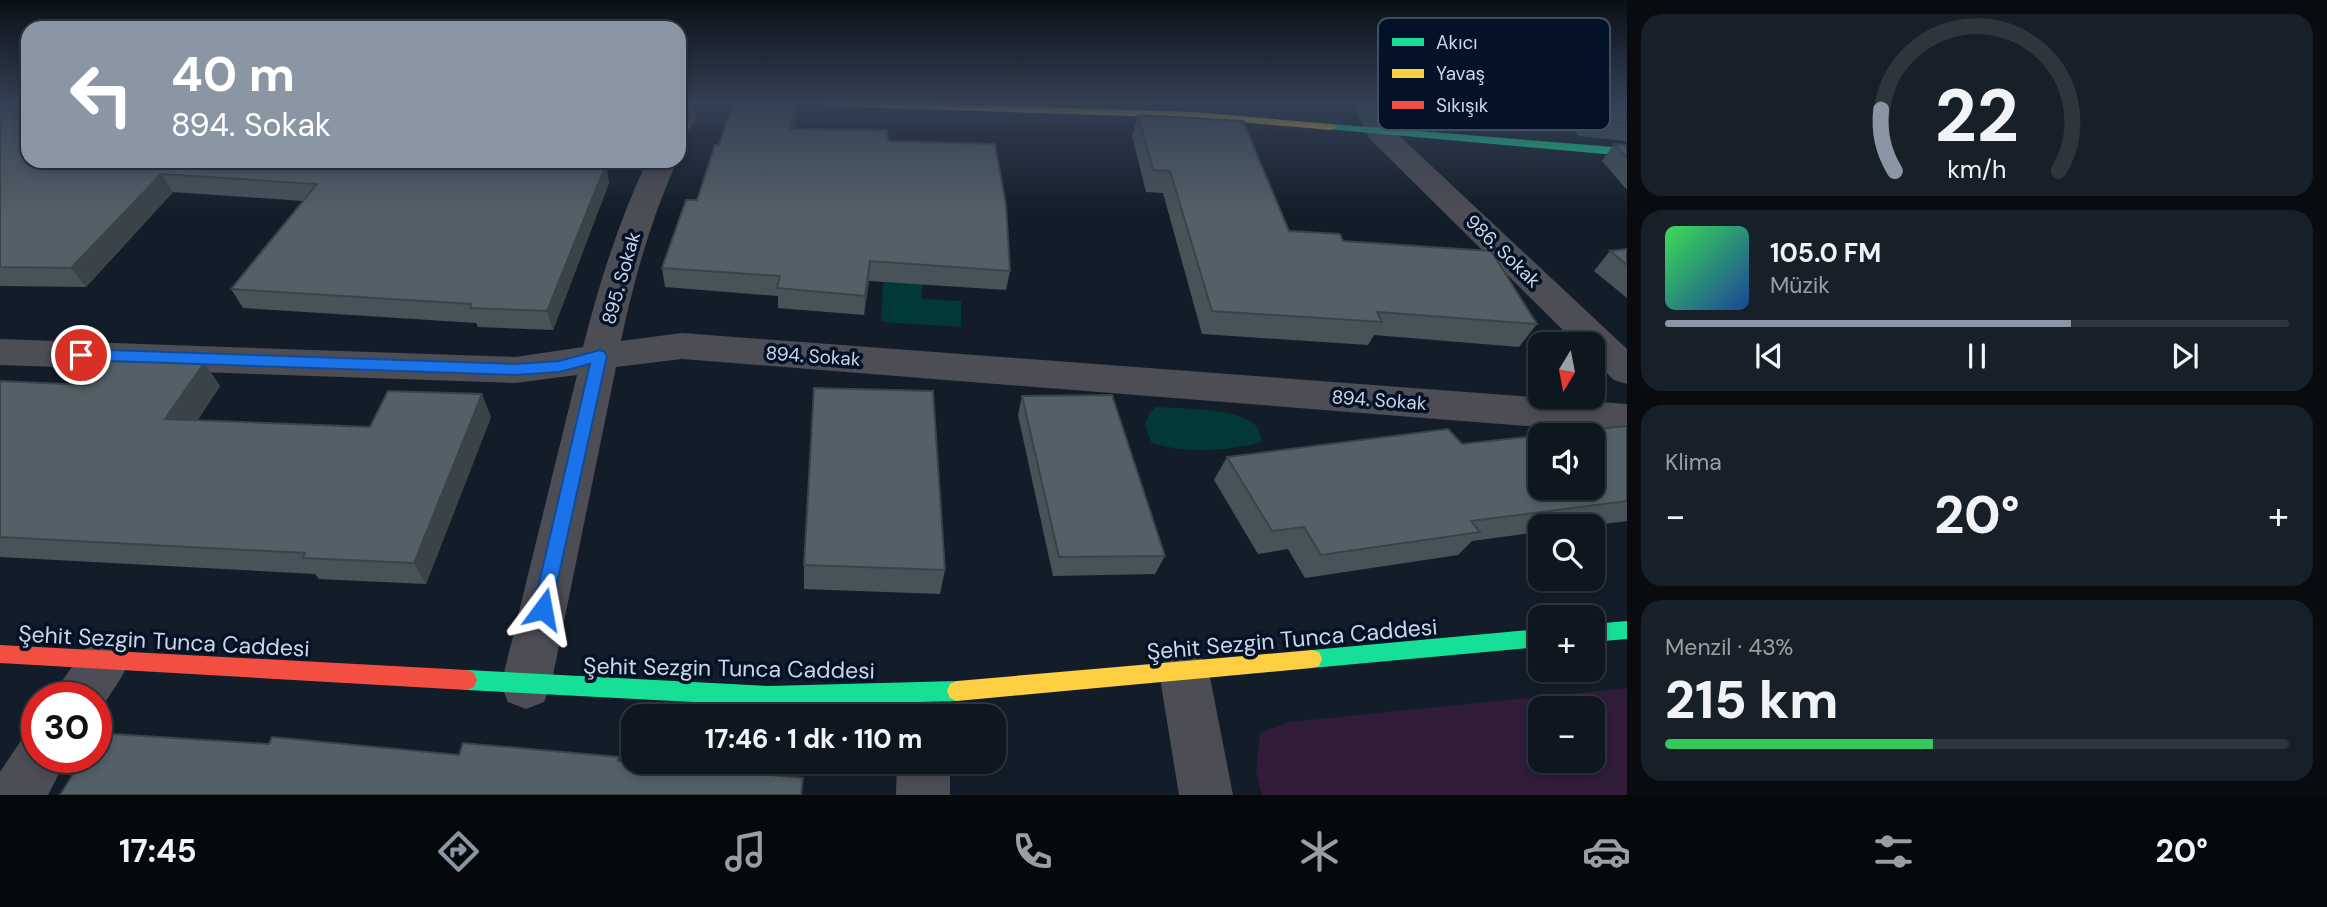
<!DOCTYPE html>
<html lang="tr">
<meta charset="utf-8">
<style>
body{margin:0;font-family:"DM Sans",sans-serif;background:#171f28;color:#f1f3f6;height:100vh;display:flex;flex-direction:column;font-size:26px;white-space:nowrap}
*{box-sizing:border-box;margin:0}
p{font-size:23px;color:#9b9fa4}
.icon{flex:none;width:38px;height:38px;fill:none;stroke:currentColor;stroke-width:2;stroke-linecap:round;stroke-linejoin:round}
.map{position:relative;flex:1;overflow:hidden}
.drawer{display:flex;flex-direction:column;gap:14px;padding:14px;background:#080c11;width:700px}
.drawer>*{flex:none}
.guide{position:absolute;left:21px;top:21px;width:665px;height:147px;border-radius:21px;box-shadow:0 4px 10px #0003,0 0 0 2px #2e353d;background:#8b96a4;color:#fff;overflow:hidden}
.needle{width:46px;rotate:190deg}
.fabs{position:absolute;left:1528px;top:332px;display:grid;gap:14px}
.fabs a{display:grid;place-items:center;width:77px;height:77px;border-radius:14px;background:#0e161f;box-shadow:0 4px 10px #0003,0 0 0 2px #2e353d;font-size:35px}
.speed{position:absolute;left:21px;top:682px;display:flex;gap:14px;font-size:35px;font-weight:700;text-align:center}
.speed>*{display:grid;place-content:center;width:91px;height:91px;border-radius:50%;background:#0e161f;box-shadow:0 4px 10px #0003,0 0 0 2px #2e353d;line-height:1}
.speed .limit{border:10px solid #d22;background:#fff;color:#111}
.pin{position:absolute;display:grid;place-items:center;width:60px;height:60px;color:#fff;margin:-30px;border:4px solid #fff;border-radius:50%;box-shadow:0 2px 7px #0007}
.me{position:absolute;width:77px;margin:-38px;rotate:13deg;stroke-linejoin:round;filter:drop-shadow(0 0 5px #0008)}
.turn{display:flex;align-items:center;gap:24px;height:147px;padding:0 35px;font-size:32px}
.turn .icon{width:91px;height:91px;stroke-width:2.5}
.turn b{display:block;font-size:49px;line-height:60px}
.big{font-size:52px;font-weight:800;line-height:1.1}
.drawer .tile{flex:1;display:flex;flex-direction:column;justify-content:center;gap:10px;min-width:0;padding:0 24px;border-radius:21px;background:#171f28}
.drawer .dial{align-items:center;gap:0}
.dial svg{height:182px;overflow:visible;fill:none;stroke:#2e353d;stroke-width:7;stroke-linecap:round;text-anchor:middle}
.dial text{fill:#f1f3f6;stroke:none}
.song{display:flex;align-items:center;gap:21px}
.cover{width:84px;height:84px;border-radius:10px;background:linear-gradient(135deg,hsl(130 70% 55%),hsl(220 70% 35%))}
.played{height:7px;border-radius:4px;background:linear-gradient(90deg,#8b96a4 65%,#2e353d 65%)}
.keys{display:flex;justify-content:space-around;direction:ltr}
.heat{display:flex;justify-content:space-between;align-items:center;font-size:38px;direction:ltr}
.charge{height:10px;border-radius:5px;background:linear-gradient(90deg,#34c759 43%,#2e353d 0)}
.trip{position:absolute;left:621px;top:704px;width:385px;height:70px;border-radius:21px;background:#0e161f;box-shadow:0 4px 10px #0003,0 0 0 2px #2e353d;font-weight:800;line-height:70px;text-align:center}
.menu{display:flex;height:112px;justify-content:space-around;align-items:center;background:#06090c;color:#9b9fa4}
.menu .icon{width:49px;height:49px}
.menu .selected{color:#8b96a4}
.menu b{font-size:32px;color:#f1f3f6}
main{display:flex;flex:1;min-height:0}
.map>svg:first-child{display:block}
</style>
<main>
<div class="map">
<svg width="1627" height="795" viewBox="0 0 1627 795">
<rect width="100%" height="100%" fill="#131d29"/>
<!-- green -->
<path fill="#311c39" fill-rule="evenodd" d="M1627,688V795H1262L1256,771L1260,733L1290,722ZM1540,709H1592V761H1540Z"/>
<!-- water -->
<g fill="#023836">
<polygon points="884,268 923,270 922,299 961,301 961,327 881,322"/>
<path d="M1156,407C1180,409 1242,407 1257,427C1259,430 1261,437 1262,442C1232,451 1180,454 1151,442L1145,425L1149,414Z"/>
</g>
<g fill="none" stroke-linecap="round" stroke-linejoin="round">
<!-- street -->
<g fill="#4d4d55" fill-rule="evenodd">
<polygon points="679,103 693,103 696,118 689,130 679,132"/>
<polygon points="1353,103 1379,103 1391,128 1627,349 1627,384 1614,380 1592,359 1592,345 1578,345 1369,138"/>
<path d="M647,161H677C651,219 634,279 621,341L682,333L1627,404V434L682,359L616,367L551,685L544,702L526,709L508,702L501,685L577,375L515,383L0,365V339L515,357L583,347C599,283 619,221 647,161Z"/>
<polygon points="104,639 121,646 129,662 121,678 96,716 96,698 55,698 62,681 87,646"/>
<polygon points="1184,649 1201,656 1209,672 1233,795 1179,795 1159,672 1167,656"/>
<polygon points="37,733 37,758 67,758 48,795 0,795 0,772 22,739"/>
<polygon points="897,761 950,761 950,795 896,795"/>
</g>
<!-- fast -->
<g fill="#16e098" fill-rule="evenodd">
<polygon points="1331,124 1627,148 1627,156 1327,129 1327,125"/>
<polygon points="1627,621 1627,639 1592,642 1592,624"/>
<polygon points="1540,629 1540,647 1312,668 1305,666 1302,659 1305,652 1312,650"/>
<polygon points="467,670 769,686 957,681 964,684 967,691 964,698 957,701 769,706 467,690 460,687 457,680 460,673"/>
</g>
<!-- slow -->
<g fill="#ffcf43" fill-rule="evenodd">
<polygon points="822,103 914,103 1194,112 1331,124 1337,127 1331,130 1194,118 827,106"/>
<polygon points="1312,650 1319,652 1322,659 1319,666 1312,668 957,701 950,698 947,691 950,684 957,681"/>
</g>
<!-- jam -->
<polygon fill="#f24e42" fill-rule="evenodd" points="0,645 467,670 474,673 477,680 474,687 467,690 0,663"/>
</g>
<!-- wall -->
<g fill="#475359">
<polygon points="0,103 28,161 613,161 607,171 609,183 553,330 478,327 476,323 243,308 231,289 303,201 173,192 86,287 0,286"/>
<polygon points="1549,103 1627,103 1627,141 1579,136"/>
<polygon points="1138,115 1289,231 1343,241 1537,324 1519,347 1374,335 1368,345 1202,334 1163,193 1146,192 1132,136"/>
<polygon points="796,123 794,129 888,141 1010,271 1006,290 869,281 864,315 778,308 778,296 665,287 662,268 697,200"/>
<polygon points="1614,144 1627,145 1627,190 1602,161"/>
<polygon points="1627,249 1627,298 1594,271 1610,251"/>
<polygon points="204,363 220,386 197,421 370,427 491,417 426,584 319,579 315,574 0,557 0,381 87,385"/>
<polygon points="1022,396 1165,556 1155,574 1053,576 1018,415"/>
<polygon points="1627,426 1627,521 1581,527 1540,527 1540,532 1472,541 1458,555 1305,578 1288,549 1258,554 1214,480 1227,457 1462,444"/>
<polygon points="804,565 945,570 940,594 804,589"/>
</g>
<!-- shaded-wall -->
<g fill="#3a4348">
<polygon points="795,104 796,123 791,148 790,129"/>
<polygon points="599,161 613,161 607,171 609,183 553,330 547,311"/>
<polygon points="161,174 173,192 86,287 71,268"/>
<polygon points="870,261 869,281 864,315 865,296"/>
<polygon points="204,363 220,386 183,442 165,419"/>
<polygon points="482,394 491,417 426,584 414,563"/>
</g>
<!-- building -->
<g fill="#536067" stroke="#3a4348" stroke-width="2" fill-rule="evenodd">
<polygon points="0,103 28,103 28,161 599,161 598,163 606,164 547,311 471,308 471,304 231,289 317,184 161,174 71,268 0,267"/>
<polygon points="733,103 795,104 790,129 887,130 888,141 995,144 1006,205 1010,271 870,261 865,296 777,288 780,276 662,268 686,200 697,200 715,145 719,145"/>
<polygon points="1575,103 1627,103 1627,123 1591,119"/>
<polygon points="1138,115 1243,121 1289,231 1340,234 1343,241 1491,251 1537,324 1377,312 1382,322 1212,311 1170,171 1153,170"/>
<polygon points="1614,144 1627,145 1627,158"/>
<polygon points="1627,249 1627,265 1610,251"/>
<polygon points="107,361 204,363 165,419 370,427 388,391 482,394 414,563 303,558 305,553 0,537 0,381 87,385"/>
<polygon points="814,388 933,391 945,570 804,565"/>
<polygon points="1112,395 1165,556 1059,557 1022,396"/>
<path d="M1627,426V501L1471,521L1480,532L1321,555L1304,527L1272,531L1227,457L1448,429L1462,444ZM1540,436H1592V488H1540Z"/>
<polygon points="98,733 269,744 272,737 459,755 463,743 619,757 618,761 803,778 801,795 60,795 83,758 96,758 96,735"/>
</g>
<!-- sky -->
<linearGradient id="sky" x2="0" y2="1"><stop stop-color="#0a1017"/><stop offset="0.48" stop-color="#334054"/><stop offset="1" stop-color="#334054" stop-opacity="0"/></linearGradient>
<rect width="1627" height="214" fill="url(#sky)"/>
<!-- route -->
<polygon fill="#1a73e8" stroke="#114b97" stroke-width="2" points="81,349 515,364 559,361 600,350 605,352 607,356 550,615 543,617 536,615 533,609 590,364 559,372 515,375 81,360 74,355"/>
<g text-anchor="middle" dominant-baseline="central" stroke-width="7" stroke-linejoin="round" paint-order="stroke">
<!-- street labels -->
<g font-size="19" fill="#ccd7e6" stroke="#031227">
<text transform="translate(1503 251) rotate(44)">986. Sokak</text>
<text transform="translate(621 278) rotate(-74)">895. Sokak</text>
<text transform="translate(813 356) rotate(4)">894. Sokak</text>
<text transform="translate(1379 400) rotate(4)">894. Sokak</text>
</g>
<!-- near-street labels -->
<g font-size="23" fill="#ccd7e6" stroke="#031227">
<text transform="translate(1292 639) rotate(-5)">Şehit Sezgin Tunca Caddesi</text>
<text transform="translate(164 641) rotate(3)">Şehit Sezgin Tunca Caddesi</text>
<text transform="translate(729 668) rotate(1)">Şehit Sezgin Tunca Caddesi</text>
</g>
</g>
<!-- legend -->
<rect x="1378" y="18" width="232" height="112" rx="10" fill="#031227" stroke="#3f4d60" stroke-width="2"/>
<rect x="1392" y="38" width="32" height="8" fill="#16e098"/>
<rect x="1392" y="69" width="32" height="9" fill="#ffcf43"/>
<rect x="1392" y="101" width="32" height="8" fill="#f24e42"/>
<g font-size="19" fill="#ccd7e6">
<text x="1436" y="49">Akıcı</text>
<text x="1436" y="80">Yavaş</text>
<text x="1436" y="112">Sıkışık</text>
</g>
</svg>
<div class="fabs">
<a><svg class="needle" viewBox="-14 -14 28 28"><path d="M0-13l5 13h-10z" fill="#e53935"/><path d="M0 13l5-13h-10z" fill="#9b9fa4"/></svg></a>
<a><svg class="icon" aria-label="sound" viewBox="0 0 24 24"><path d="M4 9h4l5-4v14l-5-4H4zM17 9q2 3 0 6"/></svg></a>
<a><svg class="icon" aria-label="search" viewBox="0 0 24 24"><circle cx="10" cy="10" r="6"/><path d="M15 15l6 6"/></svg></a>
<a>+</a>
<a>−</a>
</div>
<div class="speed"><div class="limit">30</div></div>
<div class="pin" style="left:81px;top:355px;background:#d93025"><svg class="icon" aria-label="arrive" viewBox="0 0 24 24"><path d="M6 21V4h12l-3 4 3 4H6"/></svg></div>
<svg class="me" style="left:543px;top:609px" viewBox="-20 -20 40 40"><path d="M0-17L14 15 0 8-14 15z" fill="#1a73e8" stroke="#fff" stroke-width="4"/></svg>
<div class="trip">17:46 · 1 dk · 110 m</div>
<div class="guide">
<div class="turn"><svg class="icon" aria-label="left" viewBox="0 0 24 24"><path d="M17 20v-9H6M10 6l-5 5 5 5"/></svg><div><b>40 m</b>894. Sokak</div></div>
</div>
</div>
<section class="drawer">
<div class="tile dial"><svg viewBox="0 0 100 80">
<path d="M14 69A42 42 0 1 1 86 69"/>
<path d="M14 69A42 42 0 0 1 8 42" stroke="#8b96a4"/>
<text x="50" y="56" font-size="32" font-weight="700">22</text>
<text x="50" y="72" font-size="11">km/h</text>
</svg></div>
<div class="tile">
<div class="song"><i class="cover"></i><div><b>105.0 FM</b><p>Müzik</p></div></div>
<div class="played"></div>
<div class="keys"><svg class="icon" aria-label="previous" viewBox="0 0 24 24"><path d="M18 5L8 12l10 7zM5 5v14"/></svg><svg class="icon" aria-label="pause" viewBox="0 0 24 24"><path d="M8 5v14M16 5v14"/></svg><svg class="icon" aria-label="next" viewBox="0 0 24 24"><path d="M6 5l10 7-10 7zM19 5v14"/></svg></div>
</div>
<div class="tile"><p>Klima</p>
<div class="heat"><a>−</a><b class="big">20°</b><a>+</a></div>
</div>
<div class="tile"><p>Menzil · 43%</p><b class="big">215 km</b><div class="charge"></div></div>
</section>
</main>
<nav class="menu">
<b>17:45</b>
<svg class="icon selected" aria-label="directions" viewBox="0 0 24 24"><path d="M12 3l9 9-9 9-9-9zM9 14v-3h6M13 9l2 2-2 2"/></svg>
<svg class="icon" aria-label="music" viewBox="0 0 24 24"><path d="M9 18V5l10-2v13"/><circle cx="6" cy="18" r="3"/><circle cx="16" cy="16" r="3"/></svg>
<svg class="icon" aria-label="phone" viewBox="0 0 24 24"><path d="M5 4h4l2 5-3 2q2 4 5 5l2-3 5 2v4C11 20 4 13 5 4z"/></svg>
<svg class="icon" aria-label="climate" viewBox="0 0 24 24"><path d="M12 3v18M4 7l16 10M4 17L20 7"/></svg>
<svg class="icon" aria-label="car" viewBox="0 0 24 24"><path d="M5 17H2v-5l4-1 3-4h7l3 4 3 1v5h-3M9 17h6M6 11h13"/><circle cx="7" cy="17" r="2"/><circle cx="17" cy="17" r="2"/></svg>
<svg class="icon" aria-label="filters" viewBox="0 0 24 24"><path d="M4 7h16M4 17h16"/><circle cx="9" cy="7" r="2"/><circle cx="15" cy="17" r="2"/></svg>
<b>20°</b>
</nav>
